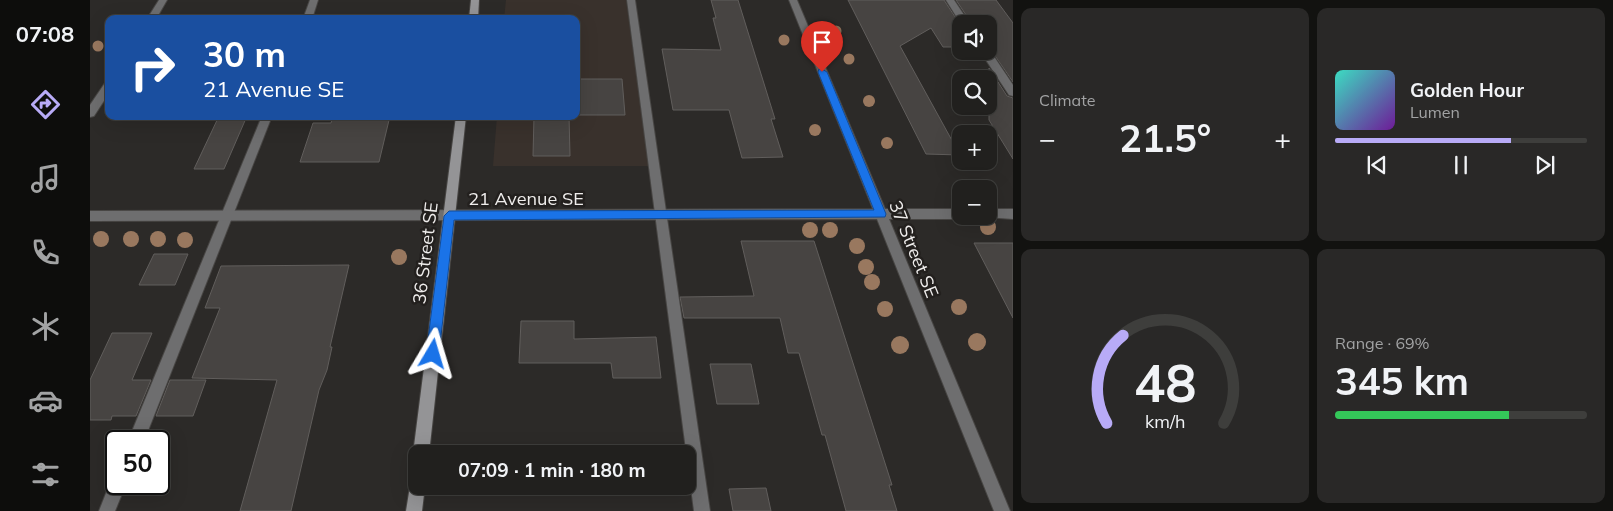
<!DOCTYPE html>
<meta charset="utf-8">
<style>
body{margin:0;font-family:Mulish,sans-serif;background:#292827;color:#f1f3f6;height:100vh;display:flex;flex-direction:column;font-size:19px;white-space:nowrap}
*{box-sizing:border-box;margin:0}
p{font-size:16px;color:#a2a3a4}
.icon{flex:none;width:28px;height:28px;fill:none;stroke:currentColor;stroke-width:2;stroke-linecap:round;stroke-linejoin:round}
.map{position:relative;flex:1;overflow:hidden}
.sheet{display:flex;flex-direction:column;gap:8px;padding:8px;background:#121210;width:600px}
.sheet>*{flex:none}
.banner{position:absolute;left:15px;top:15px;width:475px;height:105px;border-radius:10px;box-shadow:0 5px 20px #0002,0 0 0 1px #3e3e3c;background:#1a4fa0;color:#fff;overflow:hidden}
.buttons{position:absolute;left:862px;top:15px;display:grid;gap:10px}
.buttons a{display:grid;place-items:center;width:45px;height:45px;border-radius:10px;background:#21201e;box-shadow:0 5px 20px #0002,0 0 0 1px #3e3e3c;font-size:25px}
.speed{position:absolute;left:15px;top:430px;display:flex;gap:10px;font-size:25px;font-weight:700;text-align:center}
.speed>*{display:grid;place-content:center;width:65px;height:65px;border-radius:50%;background:#21201e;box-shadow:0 5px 20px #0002,0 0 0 1px #3e3e3c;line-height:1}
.speed .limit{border:2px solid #111;border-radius:8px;background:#fff;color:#111}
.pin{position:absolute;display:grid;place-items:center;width:42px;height:42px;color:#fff;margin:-51px -21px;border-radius:50% 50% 50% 0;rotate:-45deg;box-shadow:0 0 5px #0007}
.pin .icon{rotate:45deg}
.me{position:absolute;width:55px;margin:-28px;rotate:7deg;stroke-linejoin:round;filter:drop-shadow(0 0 4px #0008)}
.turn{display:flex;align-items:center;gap:18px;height:105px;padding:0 15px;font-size:22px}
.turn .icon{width:65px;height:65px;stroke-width:2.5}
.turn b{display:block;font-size:35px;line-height:42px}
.big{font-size:38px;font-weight:700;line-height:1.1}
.sheet .tile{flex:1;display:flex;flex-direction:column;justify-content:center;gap:8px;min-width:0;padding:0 18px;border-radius:10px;background:#292827}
.sheet .dial{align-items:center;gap:0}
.dial svg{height:130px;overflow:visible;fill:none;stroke:#3e3e3c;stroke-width:7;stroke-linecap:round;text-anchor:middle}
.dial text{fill:#f1f3f6;stroke:none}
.song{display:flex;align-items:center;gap:15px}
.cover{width:60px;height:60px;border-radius:8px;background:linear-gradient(135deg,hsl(170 70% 55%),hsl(280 70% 35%))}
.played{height:5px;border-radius:2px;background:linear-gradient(90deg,#b8abf7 70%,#3e3e3c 70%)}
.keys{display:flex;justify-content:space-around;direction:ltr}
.heat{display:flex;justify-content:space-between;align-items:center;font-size:28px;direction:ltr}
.charge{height:8px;border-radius:4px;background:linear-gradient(90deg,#34c759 69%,#3e3e3c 0)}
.sheet .tiles{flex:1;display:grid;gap:8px;grid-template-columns:repeat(2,1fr)}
.trip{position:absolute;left:318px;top:445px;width:288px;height:50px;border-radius:10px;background:#21201e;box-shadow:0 5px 20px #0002,0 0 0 1px #3e3e3c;font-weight:700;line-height:50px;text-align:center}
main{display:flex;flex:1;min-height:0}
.dock{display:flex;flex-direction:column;width:90px;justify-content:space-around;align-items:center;background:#0d0d0c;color:#a2a3a4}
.dock .icon{width:35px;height:35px}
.dock .selected{color:#b8abf7}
.dock b{font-size:22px;color:#f1f3f6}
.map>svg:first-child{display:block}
</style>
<main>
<nav class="dock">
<b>07:08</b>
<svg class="icon selected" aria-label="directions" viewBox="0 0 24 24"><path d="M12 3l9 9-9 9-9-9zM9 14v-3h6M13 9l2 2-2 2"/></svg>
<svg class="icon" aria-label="music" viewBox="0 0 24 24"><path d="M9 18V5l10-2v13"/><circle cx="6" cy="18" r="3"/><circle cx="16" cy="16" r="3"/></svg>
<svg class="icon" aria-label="phone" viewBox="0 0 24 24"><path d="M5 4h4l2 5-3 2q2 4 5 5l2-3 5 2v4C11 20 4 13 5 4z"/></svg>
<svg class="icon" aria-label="climate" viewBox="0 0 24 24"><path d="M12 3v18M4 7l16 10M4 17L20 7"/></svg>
<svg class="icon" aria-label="car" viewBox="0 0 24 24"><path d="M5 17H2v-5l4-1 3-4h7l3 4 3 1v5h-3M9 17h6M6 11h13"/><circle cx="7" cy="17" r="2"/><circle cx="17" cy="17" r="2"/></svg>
<svg class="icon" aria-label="filters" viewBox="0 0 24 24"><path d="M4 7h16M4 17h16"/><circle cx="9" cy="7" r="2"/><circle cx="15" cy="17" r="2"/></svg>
</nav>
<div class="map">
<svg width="923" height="511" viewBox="0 0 923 511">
<rect width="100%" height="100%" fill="#2c2a28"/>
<!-- built -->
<polygon fill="#39312c" points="416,0 536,0 559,166 403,166 407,116 486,116 486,19 414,19"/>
<!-- building -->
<g fill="#474442" stroke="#615e5c">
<polygon points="621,0 648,0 685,119 681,119 693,157 652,158 639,110 583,110 572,49 631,50 623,18 626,18"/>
<polygon points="758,0 854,0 871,26 871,47 853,47 841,28 810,46 870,155 836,154"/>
<polygon points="866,0 906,0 923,23 923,82 899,47 899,24 882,24"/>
<polygon points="899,68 917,96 923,98 923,159 899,120"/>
<polygon points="486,79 532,79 535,115 486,115"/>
<polygon points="129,116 157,116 134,169 104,169"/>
<polygon points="243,116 300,116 289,162 210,162 223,123 241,123"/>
<polygon points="444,116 479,116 480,156 443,156"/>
<polygon points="651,241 724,241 802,485 799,485 807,511 756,511 735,435 732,435 709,353 698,353 690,318 594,318 590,297 664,296"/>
<polygon points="884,243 923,243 923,318"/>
<polygon points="64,254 98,254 85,285 49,285"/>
<polygon points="259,265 240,347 242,347 237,370 229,390 201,511 150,511 187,380 102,378 130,308 115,308 131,266"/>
<polygon points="431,321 484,321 484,339 566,337 571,378 523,378 521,363 429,363"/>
<polygon points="22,333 62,333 42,380 61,380 46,416 22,416 21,420 0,420 0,380"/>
<polygon points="620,364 661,364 669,404 627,404"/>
<polygon points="80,380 116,380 103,416 66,416"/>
<polygon points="676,488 681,511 643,511 639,489"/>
</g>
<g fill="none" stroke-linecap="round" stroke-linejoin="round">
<defs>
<g id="lane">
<polygon points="220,0 228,0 222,19 213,19"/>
<polygon points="537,0 545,0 620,511 604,511"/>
<polygon points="856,0 864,0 880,24 871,24"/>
<polygon points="899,49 923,85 923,96 919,95 890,51 899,51"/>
<polygon points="172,116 182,116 54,441 38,441"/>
<polygon points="26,477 26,484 36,484 25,511 9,511 22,478"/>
</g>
<g id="street">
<polygon points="69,0 77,0 66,19 57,19"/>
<polygon points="699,0 707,0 795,209 871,209 871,216 876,216 871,219 799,219 920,511 904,511 787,219 0,221 0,211 783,209"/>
<polygon points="19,82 19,93 4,116 0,117 0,105 15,83"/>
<polygon points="899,209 923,209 923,219 895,217 899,216"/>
</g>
<g id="secondary">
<polygon points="381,0 389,0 388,19 379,19"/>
<polygon points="366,116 376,116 339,454 326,454 326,460 323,454"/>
<polygon points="326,478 326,486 335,486 332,511 316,511 321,480"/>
</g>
</defs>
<!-- lane casing -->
<use href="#lane" stroke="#474543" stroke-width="2"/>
<!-- street casing -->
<use href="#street" stroke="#474543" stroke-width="2"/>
<!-- secondary casing -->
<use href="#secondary" stroke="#474543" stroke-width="2"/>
<!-- lane -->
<use href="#lane" fill="#6e6e6f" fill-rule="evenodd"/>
<!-- street -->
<use href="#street" fill="#6e6e6f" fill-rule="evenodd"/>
<!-- secondary -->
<use href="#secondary" fill="#949496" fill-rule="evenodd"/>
</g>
<!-- trees -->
<g fill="#99785f">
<circle cx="746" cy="31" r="5.5"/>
<circle cx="694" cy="40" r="5.5"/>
<circle cx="8" cy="46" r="5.5"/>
<circle cx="759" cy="59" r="5.5"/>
<circle cx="779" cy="101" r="6"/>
<circle cx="725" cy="130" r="6"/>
<circle cx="797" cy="143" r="6"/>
<circle cx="898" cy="227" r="8"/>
<circle cx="720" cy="230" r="8"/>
<circle cx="740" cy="230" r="8"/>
<circle cx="11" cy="239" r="8"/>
<circle cx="41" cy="239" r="8"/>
<circle cx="68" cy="239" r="8"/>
<circle cx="95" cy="240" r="8"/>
<circle cx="767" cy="246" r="8"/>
<circle cx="309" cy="257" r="8"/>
<circle cx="776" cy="267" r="8"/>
<circle cx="782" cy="282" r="8"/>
<circle cx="869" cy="307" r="8"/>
<circle cx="795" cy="309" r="8"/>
<circle cx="887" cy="342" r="9"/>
<circle cx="810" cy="345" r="9"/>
</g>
<!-- route -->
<polygon fill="#1a73e8" stroke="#114b97" points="729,69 732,69 737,72 796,214 795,217 364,220 349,354 347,359 343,361 338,359 336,354 354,216 359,211 784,210 728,72"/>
<g text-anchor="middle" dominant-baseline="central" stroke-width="5" stroke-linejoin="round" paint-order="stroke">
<!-- street labels -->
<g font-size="18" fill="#efedec" stroke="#23201e">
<text x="436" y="198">21 Avenue SE</text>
<text transform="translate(824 249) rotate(68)">37 Street SE</text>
<text transform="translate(335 253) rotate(-83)">36 Street SE</text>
</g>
</g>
</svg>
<div class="buttons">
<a><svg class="icon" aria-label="sound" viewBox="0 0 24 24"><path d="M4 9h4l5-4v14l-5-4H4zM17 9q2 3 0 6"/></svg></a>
<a><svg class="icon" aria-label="search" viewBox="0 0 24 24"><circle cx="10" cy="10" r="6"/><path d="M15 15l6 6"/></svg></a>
<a>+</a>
<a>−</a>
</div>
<div class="speed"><div class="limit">50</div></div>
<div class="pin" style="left:732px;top:72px;background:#d93025"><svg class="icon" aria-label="arrive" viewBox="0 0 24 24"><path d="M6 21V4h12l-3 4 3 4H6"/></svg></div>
<svg class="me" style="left:343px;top:354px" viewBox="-20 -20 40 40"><path d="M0-17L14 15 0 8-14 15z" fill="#1a73e8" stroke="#fff" stroke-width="4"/></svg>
<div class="trip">07:09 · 1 min · 180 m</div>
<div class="banner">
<div class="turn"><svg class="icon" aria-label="right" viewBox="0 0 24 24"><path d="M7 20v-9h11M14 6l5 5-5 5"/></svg><div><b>30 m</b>21 Avenue SE</div></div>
</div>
</div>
<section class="sheet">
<div class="tiles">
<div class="tile"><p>Climate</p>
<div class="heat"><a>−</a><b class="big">21.5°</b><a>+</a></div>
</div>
<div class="tile">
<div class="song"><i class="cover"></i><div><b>Golden Hour</b><p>Lumen</p></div></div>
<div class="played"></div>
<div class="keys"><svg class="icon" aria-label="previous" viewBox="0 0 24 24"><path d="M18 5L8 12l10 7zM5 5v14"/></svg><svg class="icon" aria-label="pause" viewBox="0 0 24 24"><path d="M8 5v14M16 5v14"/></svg><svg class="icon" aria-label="next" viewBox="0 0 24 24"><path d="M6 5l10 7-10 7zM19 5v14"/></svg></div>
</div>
<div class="tile dial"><svg viewBox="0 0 100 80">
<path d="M14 69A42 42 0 1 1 86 69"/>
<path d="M14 69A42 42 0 0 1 24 15" stroke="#b8abf7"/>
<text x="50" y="56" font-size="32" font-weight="700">48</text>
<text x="50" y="72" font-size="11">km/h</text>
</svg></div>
<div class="tile"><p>Range · 69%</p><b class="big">345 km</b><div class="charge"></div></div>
</div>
</section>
</main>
